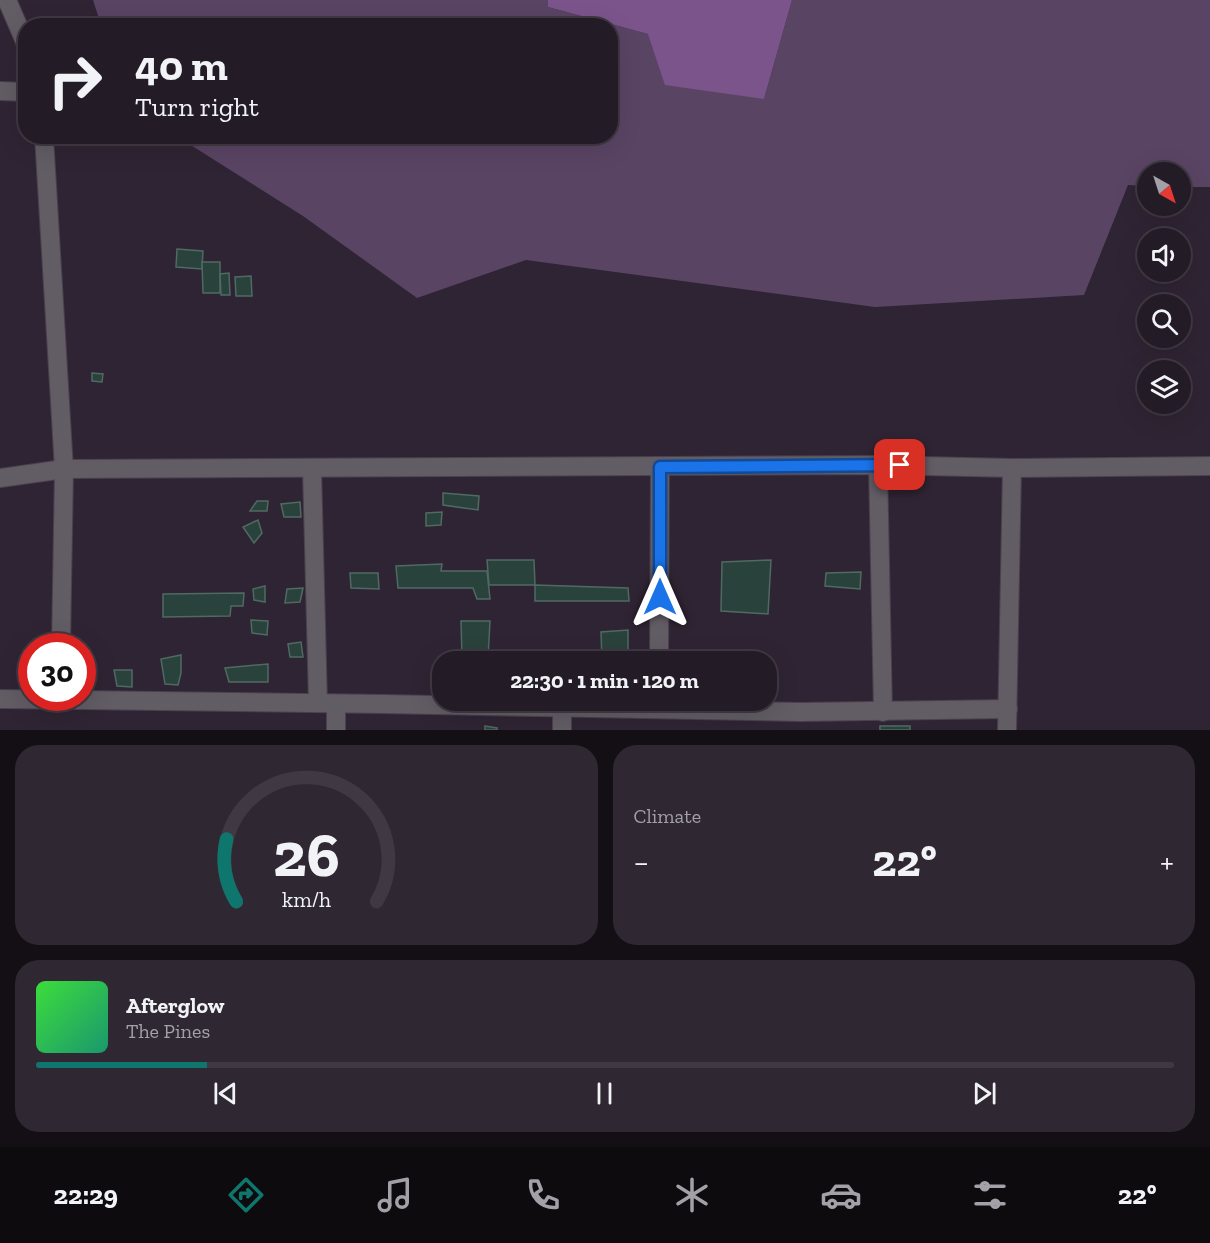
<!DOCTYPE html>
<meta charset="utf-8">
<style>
body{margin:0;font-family:"Zilla Slab",serif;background:#2f2832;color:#f1f3f6;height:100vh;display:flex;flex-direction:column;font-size:22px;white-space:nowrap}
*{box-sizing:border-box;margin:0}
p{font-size:20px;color:#a3a1a7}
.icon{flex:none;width:33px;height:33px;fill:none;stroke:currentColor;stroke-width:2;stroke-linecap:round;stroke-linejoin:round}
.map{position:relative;height:730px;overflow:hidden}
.details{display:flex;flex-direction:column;gap:15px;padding:15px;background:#130f15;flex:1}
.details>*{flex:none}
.top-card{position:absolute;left:18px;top:18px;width:600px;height:126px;border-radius:24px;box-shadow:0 6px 24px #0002,0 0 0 2px #403943;background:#231b26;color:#f1f3f6;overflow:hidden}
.needle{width:39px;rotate:141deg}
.fabs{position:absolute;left:1137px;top:162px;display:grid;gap:12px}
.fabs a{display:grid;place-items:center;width:54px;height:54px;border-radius:50%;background:#231b26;box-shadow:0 6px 24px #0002,0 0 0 2px #403943;font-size:30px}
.speed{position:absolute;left:18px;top:633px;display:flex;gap:12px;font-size:30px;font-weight:700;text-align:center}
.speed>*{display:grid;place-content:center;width:78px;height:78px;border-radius:50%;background:#231b26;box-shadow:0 6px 24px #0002,0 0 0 2px #403943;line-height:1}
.speed .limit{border:9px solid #d22;background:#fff;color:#111}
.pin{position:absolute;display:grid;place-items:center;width:51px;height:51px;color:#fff;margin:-26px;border-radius:12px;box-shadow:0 3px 9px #0006}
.me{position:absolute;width:66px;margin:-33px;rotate:0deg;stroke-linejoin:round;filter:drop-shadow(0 0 4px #0008)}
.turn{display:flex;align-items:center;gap:21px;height:126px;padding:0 18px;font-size:27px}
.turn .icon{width:78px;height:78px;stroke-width:2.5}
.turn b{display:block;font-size:42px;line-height:51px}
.big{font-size:45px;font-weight:700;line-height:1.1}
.details .widget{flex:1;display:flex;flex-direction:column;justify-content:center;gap:9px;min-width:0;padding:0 21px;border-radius:24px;background:#2f2832}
.details .dial{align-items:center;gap:0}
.dial svg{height:156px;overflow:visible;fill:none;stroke:#403943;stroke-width:7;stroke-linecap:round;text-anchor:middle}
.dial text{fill:#f1f3f6;stroke:none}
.song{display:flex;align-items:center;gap:18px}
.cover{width:72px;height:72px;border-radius:9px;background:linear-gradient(135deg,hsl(120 70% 55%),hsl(160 70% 35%))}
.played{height:6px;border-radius:3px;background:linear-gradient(90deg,#0f766e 15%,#403943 15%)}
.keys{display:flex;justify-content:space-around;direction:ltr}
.heat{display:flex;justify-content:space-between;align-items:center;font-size:33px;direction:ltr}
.details .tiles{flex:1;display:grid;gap:15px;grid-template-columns:1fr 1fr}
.widget:last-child{grid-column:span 2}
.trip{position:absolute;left:432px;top:651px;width:345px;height:60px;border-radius:24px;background:#231b26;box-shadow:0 6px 24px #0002,0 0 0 2px #403943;font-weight:700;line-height:60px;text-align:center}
.tab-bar{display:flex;height:96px;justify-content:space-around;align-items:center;background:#0e0b0f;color:#a3a1a7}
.tab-bar .icon{width:42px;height:42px}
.tab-bar .active{color:#0f766e}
.tab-bar b{font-size:27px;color:#f1f3f6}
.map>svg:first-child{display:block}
</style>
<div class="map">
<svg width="1210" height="730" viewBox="0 0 1210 730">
<rect width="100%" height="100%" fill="#2f2433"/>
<!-- green -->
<polygon fill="#5a4464" points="93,0 548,0 548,7 648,34 764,99 792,0 1210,0 1210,187 1181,187 1180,172 1148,172 1147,186 1128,185 1084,295 875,307 526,260 417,298 303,216 178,137 610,136 610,26 101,25"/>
<!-- water -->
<polygon fill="#7b548c" points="548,0 792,0 764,99 665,85 648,34 548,7"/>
<!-- building -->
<g fill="#2a423c" stroke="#506963" stroke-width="1.5">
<polygon points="177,249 203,251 202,269 176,267"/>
<polygon points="202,262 220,262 220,293 203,293"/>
<polygon points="229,273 230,295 221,295 220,274"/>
<polygon points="251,276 252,296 236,296 235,277"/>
<polygon points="92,373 103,374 102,382 92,381"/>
<polygon points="443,493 479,496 478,510 443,505"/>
<polygon points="257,501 268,501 267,511 250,511"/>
<polygon points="300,502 301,517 284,517 281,504"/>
<polygon points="442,512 441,525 426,526 426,513"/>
<polygon points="258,520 262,533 254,543 243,527"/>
<polygon points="487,560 534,560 535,585 489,585"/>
<polygon points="771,560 768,614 721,611 722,562"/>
<polygon points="442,564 441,571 487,571 490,599 477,599 473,588 398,588 396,566"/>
<polygon points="861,572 860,589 825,586 826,573"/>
<polygon points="350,573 378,573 379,589 351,588"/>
<polygon points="535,585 628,588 629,601 535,601"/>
<polygon points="265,586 265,602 254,600 253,589"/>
<polygon points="303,588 300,602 285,603 287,589"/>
<polygon points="244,593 243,606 231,606 230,616 163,617 163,594"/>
<polygon points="251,620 268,621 267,635 252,633"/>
<polygon points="461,621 490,621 488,658 462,658"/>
<polygon points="628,630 628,662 602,662 601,632"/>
<polygon points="301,642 303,657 290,657 288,644"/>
<polygon points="181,655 181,673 178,685 165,684 161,659"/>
<polygon points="268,664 268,682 229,682 225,668"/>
<polygon points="114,670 132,670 132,687 117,686"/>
<polygon points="485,726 497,728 497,730 485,730"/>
<rect x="880" y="726" width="30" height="4"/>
</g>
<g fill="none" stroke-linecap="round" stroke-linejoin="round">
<defs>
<g id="minor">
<polyline points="7,0 26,44"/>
<polyline points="0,91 26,92"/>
<polyline points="44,136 64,469 61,646"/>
<polyline points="878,465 883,712"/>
<polyline points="312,469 318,703"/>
<polyline points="0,478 64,469 878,465 1012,468 1210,466"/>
<polyline points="659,662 660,467"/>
<polyline points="0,699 383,704 801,712 1008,709"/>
<polyline points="562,707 562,730"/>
<polyline points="336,730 336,704"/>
<polyline points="1007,730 1012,468"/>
</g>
</defs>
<!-- minor casing -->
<use href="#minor" stroke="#4a404e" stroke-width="20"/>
<!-- minor -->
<use href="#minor" stroke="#625c64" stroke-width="18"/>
</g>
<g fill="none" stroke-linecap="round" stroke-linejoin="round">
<defs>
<polyline id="route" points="660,597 660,467 900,465"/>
</defs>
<!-- route casing -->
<use href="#route" stroke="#114b97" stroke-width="15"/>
<!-- route -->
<use href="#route" stroke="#1a73e8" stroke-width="10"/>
</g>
</svg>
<div class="fabs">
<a><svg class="needle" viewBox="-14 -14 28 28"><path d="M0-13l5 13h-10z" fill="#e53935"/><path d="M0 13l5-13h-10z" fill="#a3a1a7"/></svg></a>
<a><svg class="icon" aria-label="sound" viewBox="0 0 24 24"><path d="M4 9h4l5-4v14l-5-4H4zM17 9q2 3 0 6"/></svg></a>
<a><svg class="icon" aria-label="search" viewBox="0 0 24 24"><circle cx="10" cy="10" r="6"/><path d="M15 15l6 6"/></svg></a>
<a><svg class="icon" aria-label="layers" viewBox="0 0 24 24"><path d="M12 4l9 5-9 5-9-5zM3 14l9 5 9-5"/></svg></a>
</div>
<div class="speed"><div class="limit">30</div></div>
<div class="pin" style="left:900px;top:465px;background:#d93025"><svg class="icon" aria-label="arrive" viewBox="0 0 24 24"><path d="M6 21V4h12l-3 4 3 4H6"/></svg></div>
<svg class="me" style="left:660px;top:597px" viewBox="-20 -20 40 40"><path d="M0-17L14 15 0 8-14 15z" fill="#1a73e8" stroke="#fff" stroke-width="4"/></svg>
<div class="trip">22:30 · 1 min · 120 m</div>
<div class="top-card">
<div class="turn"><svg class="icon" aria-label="right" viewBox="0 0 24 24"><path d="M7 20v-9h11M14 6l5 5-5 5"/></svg><div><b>40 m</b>Turn right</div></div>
</div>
</div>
<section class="details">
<div class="tiles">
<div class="widget dial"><svg viewBox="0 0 100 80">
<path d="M14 69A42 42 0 1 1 86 69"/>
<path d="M14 69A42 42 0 0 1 9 37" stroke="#0f766e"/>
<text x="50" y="56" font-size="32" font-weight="700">26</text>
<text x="50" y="72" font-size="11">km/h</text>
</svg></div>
<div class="widget"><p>Climate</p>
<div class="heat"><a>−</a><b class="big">22°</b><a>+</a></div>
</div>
<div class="widget">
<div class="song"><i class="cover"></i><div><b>Afterglow</b><p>The Pines</p></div></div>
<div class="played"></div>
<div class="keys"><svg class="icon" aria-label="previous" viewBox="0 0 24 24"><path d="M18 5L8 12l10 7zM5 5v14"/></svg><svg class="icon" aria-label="pause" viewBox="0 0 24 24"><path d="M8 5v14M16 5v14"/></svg><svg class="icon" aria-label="next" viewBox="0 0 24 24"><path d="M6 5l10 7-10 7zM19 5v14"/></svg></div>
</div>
</div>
</section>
<nav class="tab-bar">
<b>22:29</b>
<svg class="icon active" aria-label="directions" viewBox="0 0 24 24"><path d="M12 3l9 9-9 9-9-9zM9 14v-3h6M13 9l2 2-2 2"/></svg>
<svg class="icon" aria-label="music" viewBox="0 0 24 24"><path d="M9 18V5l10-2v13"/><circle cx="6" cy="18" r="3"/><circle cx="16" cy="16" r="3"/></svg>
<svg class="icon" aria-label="phone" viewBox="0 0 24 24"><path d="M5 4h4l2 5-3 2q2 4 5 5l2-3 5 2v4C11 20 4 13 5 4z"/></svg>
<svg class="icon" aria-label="climate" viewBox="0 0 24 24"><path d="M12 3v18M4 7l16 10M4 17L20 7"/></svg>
<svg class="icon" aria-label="car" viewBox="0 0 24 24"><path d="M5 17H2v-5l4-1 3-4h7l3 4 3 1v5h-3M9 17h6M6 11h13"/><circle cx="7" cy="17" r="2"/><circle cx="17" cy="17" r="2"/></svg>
<svg class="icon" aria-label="filters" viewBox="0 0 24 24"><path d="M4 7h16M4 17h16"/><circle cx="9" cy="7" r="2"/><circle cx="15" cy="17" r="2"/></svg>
<b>22°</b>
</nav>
